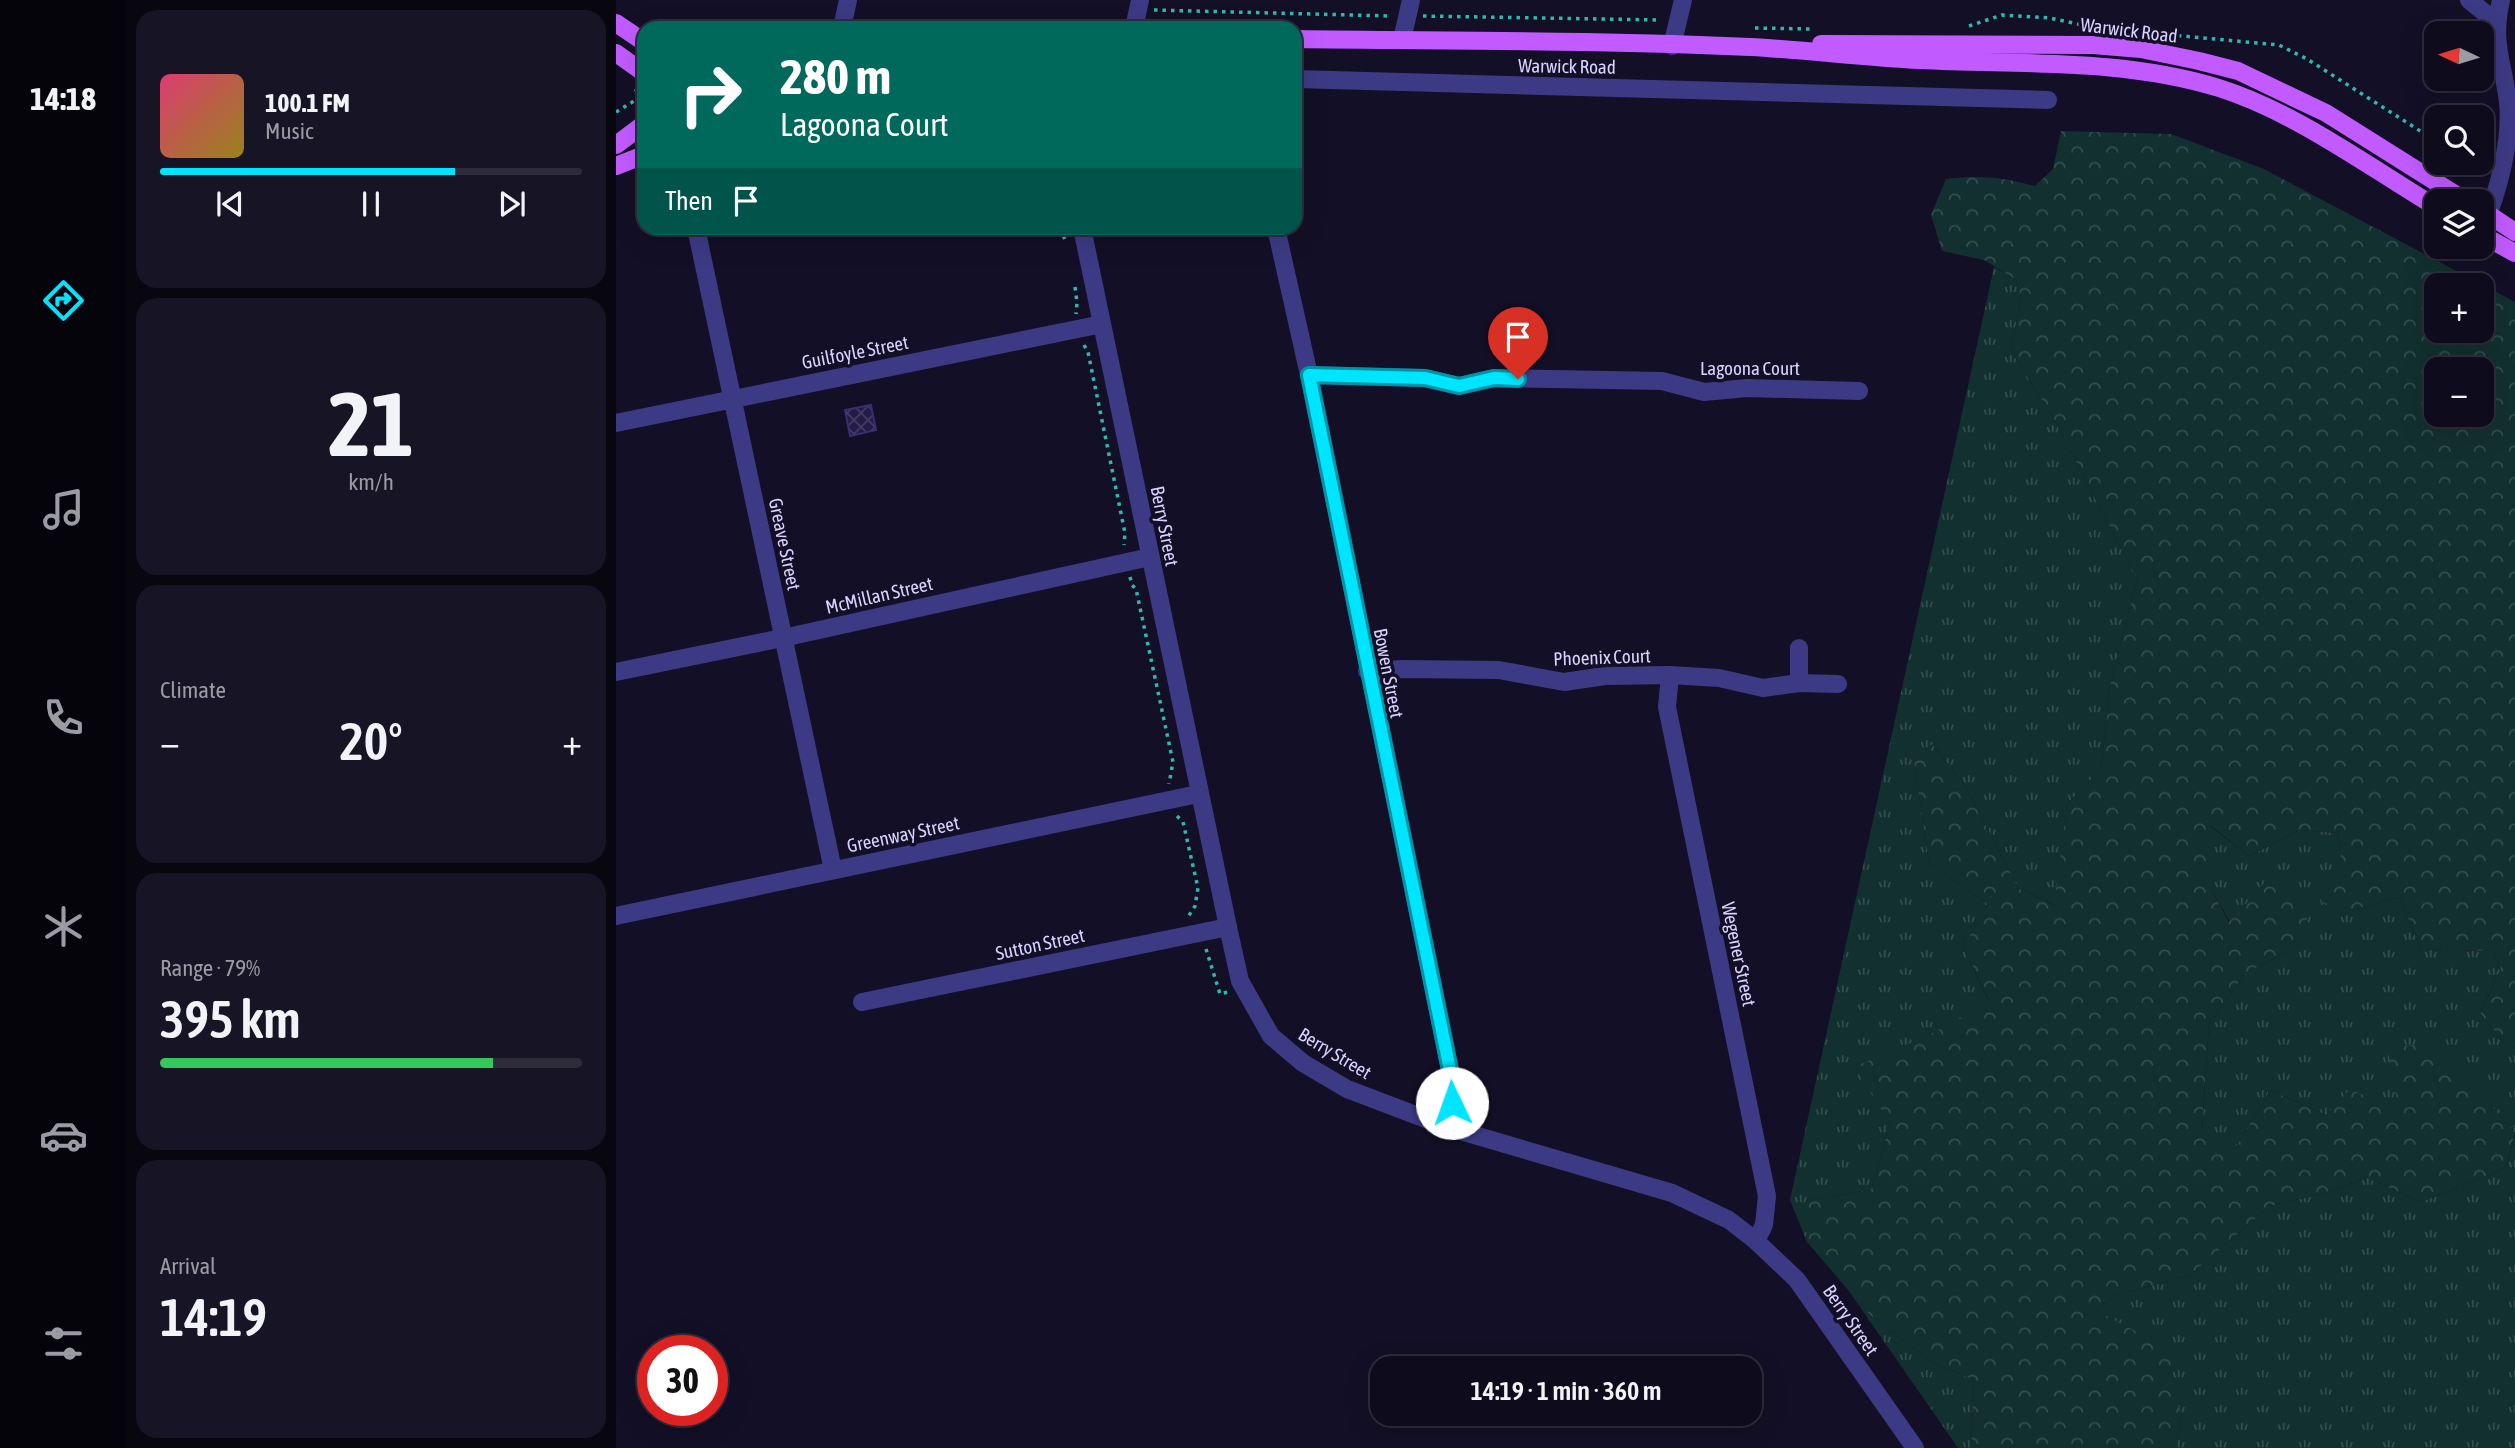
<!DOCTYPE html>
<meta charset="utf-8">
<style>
body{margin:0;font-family:"Asap Condensed",sans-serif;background:#171425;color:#f1f3f6;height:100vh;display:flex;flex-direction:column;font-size:26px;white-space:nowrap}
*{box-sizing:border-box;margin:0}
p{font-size:23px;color:#9b9ba3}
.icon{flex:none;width:38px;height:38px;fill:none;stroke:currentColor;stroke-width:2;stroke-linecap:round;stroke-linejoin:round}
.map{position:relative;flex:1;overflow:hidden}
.side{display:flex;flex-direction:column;gap:10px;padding:10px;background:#08060f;width:490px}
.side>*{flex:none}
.top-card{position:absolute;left:21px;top:21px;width:665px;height:214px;border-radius:21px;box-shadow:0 7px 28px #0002,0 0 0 2px #2e2b3b;background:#00695c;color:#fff;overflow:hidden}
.needle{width:46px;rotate:274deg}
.fabs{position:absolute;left:1808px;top:21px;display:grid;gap:14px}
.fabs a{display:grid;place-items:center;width:70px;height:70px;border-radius:14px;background:#0e0b1c;box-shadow:0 7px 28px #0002,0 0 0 2px #2e2b3b;font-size:35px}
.speed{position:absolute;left:21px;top:1335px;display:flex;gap:14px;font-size:35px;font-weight:700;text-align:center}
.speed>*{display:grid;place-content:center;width:91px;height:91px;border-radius:50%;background:#0e0b1c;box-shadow:0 7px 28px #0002,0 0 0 2px #2e2b3b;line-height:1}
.speed .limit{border:10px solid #d22;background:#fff;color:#111}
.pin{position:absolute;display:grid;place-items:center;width:60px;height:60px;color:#fff;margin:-72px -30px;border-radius:50% 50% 50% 0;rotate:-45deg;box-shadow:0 0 7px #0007}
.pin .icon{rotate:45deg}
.me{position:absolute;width:77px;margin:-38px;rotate:357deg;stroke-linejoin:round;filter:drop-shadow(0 0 5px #0008)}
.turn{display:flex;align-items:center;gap:24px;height:147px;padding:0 28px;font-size:32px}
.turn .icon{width:91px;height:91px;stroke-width:2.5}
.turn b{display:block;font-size:49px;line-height:60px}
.then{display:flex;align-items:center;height:66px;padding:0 28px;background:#0003;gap:14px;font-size:26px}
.big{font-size:52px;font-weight:600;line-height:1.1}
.side .widget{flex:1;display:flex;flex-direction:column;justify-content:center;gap:10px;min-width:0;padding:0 24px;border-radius:21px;background:#171425}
.side .dial{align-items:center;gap:0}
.dial b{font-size:91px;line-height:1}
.song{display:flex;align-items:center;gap:21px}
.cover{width:84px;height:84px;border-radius:10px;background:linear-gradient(135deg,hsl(340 70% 55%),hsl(50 70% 35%))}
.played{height:7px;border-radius:4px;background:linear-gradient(90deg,#00e5ff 70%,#2e2b3b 70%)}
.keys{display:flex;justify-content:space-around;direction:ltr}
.heat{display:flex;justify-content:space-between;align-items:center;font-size:38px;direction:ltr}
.charge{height:10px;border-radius:5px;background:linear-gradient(90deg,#34c759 79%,#2e2b3b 0)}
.trip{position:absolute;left:754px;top:1356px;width:392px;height:70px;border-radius:21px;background:#0e0b1c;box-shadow:0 7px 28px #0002,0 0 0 2px #2e2b3b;font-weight:600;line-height:70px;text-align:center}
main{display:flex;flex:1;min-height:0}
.dock{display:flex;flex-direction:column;width:126px;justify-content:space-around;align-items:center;background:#06040b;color:#9b9ba3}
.dock .icon{width:49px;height:49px}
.dock .selected{color:#00e5ff}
.dock b{font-size:32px;color:#f1f3f6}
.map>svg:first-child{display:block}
</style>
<main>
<nav class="dock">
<b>14:18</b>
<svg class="icon selected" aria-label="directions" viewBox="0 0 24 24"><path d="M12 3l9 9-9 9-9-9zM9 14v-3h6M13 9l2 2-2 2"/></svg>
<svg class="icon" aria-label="music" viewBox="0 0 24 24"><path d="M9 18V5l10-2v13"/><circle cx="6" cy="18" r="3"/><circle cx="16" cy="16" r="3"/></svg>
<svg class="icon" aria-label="phone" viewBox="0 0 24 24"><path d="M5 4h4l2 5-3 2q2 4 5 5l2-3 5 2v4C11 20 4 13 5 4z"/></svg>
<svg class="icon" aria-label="climate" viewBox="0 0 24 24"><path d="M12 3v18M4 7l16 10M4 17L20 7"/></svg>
<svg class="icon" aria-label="car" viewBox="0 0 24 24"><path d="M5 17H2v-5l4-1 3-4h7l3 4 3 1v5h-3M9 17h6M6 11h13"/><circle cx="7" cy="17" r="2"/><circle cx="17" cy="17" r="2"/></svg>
<svg class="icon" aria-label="filters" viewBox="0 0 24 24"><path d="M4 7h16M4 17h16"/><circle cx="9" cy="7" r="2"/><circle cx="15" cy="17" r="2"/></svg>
</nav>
<section class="side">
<div class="widget">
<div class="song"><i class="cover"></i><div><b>100.1 FM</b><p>Music</p></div></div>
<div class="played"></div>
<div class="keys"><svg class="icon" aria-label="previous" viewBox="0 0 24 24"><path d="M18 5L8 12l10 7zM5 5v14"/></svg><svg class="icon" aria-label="pause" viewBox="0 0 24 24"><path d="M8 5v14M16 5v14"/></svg><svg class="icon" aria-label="next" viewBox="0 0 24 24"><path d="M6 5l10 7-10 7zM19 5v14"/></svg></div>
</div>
<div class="widget dial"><b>21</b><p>km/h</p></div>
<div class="widget"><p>Climate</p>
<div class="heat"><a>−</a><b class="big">20°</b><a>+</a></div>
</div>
<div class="widget"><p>Range · 79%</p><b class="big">395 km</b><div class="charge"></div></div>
<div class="widget"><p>Arrival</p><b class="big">14:19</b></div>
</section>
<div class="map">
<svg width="1899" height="1448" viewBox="0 0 1899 1448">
<defs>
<pattern id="grass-tufts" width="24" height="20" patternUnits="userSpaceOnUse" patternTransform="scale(1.75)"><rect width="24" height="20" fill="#12302f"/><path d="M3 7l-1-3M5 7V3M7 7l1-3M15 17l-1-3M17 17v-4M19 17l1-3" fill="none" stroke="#344d4e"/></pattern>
<pattern id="forest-crowns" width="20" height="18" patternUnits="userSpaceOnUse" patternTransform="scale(1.75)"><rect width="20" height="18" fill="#12302f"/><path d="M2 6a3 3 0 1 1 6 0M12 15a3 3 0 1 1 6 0" fill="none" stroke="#344d4e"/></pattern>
<pattern id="building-cross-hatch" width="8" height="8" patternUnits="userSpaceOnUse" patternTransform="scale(1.75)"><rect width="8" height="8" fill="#241b47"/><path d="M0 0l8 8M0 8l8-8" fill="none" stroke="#433b63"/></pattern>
</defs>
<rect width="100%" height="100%" fill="#130f26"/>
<!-- grass -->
<g fill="url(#grass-tufts)">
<polygon points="1378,267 1400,280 1405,297 1395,351 1439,421 1521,579 1494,685 1485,769 1451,804 1439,905 1402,888 1350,787 1317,745 1298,761 1313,863 1372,904 1347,947 1373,1002 1311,1036 1274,1123 1255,1190 1191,1200 1191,1242 1174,1200"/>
<polygon points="1594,826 1633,856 1684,830 1722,833 1725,861 1705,903 1737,910 1783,897 1805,949 1878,951 1885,969 1864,1013 1887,1042 1899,1040 1899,1134 1863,1091 1783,1113 1710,1115 1654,1090 1619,1149 1586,1132 1593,1023 1630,973 1689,942 1614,922 1594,887"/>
<polygon points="1899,1136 1899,1448 1559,1448 1565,1420 1481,1311 1498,1296 1574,1275 1654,1206 1705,1194 1752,1178 1804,1202 1890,1168"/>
<polygon points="1228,1284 1254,1315 1318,1363 1358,1380 1355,1448 1342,1448"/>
</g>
<!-- forest -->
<path fill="url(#forest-crowns)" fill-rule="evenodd" d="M1445,131L1555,134L1648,169L1899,302V1040L1888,1043L1864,1013L1885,969L1878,951L1805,949L1783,897L1737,910L1704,903L1725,861L1722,833L1684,830L1633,856L1595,826L1594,887L1613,922L1656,875L1692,907L1689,942L1630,973L1593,1023L1586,1131L1619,1149L1654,1090L1710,1115L1734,1089L1783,1112L1771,1047L1814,1044L1863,1091L1899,1134L1890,1168L1804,1202L1752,1178L1705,1194L1654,1206L1574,1275L1498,1296L1481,1311L1552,1348L1565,1420L1559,1448H1355L1358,1380L1318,1363L1254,1315L1191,1242L1190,1200L1255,1190L1274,1123L1238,1067L1311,1036L1373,1001L1347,947L1372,904L1313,863L1298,761L1316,744L1350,787L1402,888L1438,905L1451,804L1485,769L1494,685L1521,579L1439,421L1395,351L1405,297L1400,280L1368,260L1326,251L1315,215L1330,179C1366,175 1384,177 1419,186L1437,169ZM1820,285H1866V331H1820ZM1820,369H1866V415H1820Z"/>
<!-- building -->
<polygon fill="url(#building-cross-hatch)" stroke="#3b2d73" stroke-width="2" points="255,405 260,430 234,436 229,410"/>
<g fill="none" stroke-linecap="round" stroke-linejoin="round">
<!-- path -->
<g stroke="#2fb8b0" stroke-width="3.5" stroke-dasharray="3.5 5" stroke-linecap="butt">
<polyline points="538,10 775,16"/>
<polyline points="807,16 1044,20"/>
<polyline points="1353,26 1386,15 1434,18 1471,26"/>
<polyline points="1139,28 1194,29"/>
<polyline points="1545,34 1663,45 1691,59 1820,141"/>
<polyline points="19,89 28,96"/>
<polyline points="0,112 28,95"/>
<polyline points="1854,163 1868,171"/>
<polyline points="444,228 450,242"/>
<polyline points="459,287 461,302 460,314"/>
<polyline points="468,345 472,352 509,533 508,545"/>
<polyline points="514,577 516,585 520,589 557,762 553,784"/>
<polyline points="561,816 567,822 582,888 579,906 572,917"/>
<polyline points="590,949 604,994 612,992"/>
</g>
<!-- minor -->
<g stroke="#3d3a85" stroke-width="18">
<polyline points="1853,0 1880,22"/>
<polyline points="226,28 232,0"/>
<polyline points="518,28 524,0"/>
<polyline points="786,40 795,0"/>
<polyline points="1056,46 1067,0"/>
<polyline points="679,79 1432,100"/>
<polyline points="80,228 217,870"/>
<polyline points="466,228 612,927 624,981 655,1036 687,1063 731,1089 831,1127 1056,1193 1113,1220 1140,1241 1181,1280 1299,1448"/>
<polyline points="660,228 693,375 835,1075 837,1090 831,1127"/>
<path d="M1866,229C1882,194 1896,140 1892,102C1887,61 1875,44 1885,0"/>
<polyline points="693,375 809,378 843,386 878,378 1046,381 1088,392 1131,388 1243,391"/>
<polyline points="0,423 486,324"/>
<polyline points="751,671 788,669 883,670 948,682 989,676 1054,675 1103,678 1147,688 1183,683 1222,684"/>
<polyline points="0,672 176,636 534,557"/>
<polyline points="1054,675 1051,707 1151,1196 1148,1225 1140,1241"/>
<polyline points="1183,683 1183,648"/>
<polyline points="0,916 582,794"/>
<polyline points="246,1002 612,927"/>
</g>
<!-- major -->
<g stroke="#c25bff" stroke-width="18">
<polyline points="0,23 28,42"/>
<path d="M679,39C830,41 982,40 1134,47C1190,50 1247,57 1304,60C1404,65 1506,58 1603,88C1679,112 1752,166 1820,207"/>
<polyline points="1205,44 1477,45 1525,49 1583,61 1622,71 1710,113 1850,201"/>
<polyline points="0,53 28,73"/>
<polyline points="0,145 28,124"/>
<polyline points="0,166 28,155"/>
<polyline points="1866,210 1899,232"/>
<polyline points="1866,235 1899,253"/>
</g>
</g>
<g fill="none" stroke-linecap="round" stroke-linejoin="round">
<defs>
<polyline id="route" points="836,1103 835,1075 693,375 809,378 843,386 878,378 902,379"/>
</defs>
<!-- route casing -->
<use href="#route" stroke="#0095a6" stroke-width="18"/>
<!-- route -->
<use href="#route" stroke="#00e5ff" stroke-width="12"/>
</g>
<g text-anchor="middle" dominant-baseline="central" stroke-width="7" stroke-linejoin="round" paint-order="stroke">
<!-- street labels -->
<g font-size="19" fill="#d9d4ff" stroke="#130f26">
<text transform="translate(1513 30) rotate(7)">Warwick Road</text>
<text transform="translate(951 66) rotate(1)">Warwick Road</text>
<text transform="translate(239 352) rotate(-11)">Guilfoyle Street</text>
<text x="1134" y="368">Lagoona Court</text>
<text transform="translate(549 526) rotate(79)">Berry Street</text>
<text transform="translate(169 544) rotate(78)">Greave Street</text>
<text transform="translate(263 595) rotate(-13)">McMillan Street</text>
<text transform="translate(986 657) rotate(-2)">Phoenix Court</text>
<text transform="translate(773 673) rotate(79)">Bowen Street</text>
<text transform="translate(287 834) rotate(-12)">Greenway Street</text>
<text transform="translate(424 944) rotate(-12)">Sutton Street</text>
<text transform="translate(1123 954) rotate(78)">Wegener Street</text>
<text transform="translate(719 1053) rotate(31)">Berry Street</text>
<text transform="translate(1235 1320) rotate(55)">Berry Street</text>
</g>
</g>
</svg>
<div class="fabs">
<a><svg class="needle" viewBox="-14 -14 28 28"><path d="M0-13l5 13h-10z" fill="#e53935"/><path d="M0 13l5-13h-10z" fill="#9b9ba3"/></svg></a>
<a><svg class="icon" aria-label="search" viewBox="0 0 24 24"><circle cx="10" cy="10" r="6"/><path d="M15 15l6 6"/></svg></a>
<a><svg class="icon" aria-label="layers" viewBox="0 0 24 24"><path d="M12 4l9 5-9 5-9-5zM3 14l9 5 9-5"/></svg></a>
<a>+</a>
<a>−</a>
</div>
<div class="speed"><div class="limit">30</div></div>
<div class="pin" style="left:902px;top:379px;background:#d93025"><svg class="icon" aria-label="arrive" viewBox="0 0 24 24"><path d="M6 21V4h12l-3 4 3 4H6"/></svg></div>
<svg class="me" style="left:836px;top:1103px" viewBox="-20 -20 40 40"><circle r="19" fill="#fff"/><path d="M0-13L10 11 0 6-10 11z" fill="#00e5ff"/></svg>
<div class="trip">14:19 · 1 min · 360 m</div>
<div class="top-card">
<div class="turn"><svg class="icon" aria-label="right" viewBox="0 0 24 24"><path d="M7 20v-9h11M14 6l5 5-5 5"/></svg><div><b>280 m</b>Lagoona Court</div></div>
<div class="then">Then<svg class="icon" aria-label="arrive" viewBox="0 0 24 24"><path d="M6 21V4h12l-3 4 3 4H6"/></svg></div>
</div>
</div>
</main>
